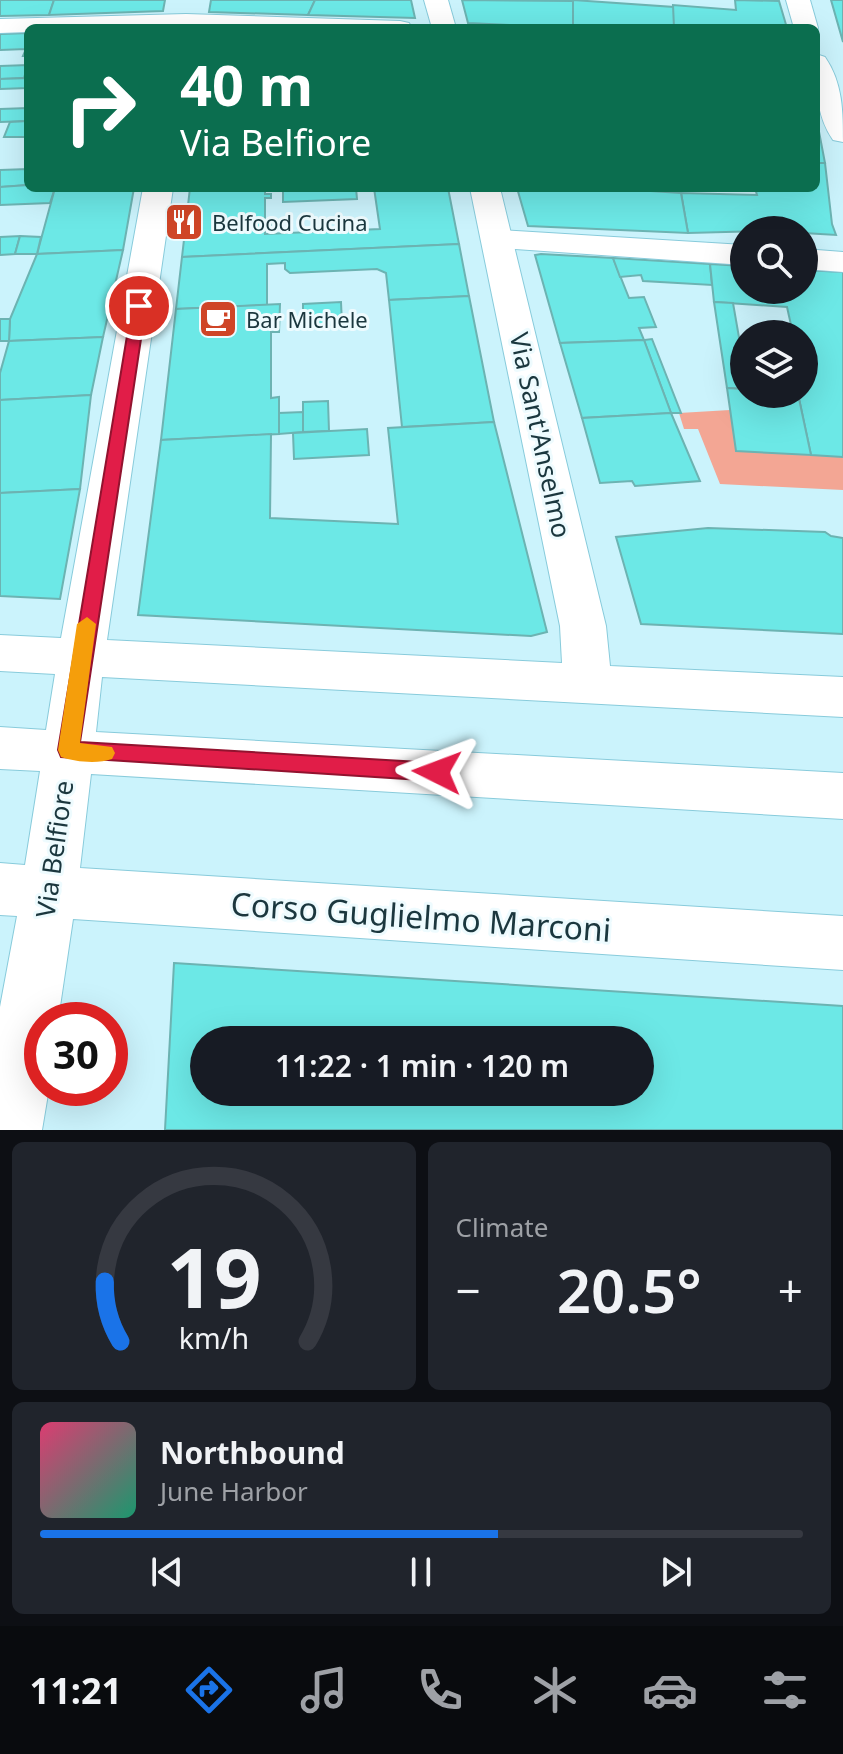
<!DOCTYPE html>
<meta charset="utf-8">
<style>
body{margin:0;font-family:"Noto Sans",sans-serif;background:#20242c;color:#f1f3f6;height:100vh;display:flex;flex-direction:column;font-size:30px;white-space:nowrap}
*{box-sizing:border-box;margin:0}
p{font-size:26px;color:#9ea1a6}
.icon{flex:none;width:44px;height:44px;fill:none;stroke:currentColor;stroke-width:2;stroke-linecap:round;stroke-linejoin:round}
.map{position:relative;height:1130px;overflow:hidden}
.panel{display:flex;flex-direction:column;gap:12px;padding:12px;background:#0d0f14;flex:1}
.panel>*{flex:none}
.guide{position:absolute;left:24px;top:24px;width:796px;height:168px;border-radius:12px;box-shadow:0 8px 32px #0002;background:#0b6e4f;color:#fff;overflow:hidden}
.buttons{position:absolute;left:730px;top:216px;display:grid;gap:16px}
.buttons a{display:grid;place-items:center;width:88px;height:88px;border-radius:50%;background:#171b24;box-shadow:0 8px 32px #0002;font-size:40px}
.speed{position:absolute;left:24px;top:1002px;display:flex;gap:16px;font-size:40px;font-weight:700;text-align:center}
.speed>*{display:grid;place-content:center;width:104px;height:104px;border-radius:50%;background:#171b24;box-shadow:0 8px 32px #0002;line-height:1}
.speed .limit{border:12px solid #d22;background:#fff;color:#111}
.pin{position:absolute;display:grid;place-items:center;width:68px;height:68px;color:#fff;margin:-34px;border:4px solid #fff;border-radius:50%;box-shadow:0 2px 8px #0007}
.me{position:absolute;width:88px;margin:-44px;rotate:273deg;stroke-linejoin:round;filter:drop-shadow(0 0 6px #0008)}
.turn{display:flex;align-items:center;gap:28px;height:168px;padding:0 24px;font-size:36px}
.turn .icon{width:104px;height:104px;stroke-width:2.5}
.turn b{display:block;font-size:56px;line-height:68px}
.big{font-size:60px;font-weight:600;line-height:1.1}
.panel .tile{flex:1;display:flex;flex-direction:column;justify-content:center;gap:12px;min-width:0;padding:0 28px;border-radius:12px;background:#20242c}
.panel .dial{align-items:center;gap:0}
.dial svg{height:208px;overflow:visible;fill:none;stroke:#363941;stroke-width:7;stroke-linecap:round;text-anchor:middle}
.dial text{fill:#f1f3f6;stroke:none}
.song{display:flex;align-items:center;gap:24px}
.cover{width:96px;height:96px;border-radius:12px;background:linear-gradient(135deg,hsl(340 70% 55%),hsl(160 70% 35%))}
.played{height:8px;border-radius:4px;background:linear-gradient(90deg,#1a73e8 60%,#363941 60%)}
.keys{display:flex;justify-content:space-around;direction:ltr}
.heat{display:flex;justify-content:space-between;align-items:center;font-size:44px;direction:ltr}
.panel .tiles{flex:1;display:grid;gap:12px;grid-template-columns:1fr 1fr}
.tile:last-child{grid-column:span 2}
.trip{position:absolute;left:190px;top:1026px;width:464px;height:80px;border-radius:40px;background:#171b24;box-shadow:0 8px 32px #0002;font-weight:600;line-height:80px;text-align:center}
.tabs{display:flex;height:128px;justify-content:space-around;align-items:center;background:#090b0e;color:#9ea1a6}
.tabs .icon{width:56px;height:56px}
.tabs .current{color:#1a73e8}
.tabs b{font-size:36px;color:#f1f3f6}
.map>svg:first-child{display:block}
</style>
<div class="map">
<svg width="843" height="1130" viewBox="0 0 843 1130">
<rect width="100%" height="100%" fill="#cbf3fc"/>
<!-- green -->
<polygon fill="#f3a694" points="730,410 736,451 843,457 843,490 720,484 698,429 684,429 679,413"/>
<!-- building -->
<g fill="#6ce8e6" stroke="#6cb3b2" stroke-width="2" fill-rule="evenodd">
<polygon points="0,0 54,0 49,15 0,16"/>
<polygon points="54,0 165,0 163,11 49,15"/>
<polygon points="211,0 315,0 308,15 209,12"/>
<polygon points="315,0 411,0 415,18 308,15"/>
<polygon points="462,0 573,1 573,28 468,23"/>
<polygon points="573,0 674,7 674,28 573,28"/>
<polygon points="735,0 779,1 787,28 674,28 673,5 736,10"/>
<polygon points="831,0 843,0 843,42"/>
<polygon points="28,33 28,56 23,56 26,49 0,50 0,34"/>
<polygon points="28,65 24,78 0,79 0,66"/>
<polygon points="28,78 28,88 0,89 0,79"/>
<polygon points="28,108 28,121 0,122 0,109"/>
<polygon points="816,116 825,163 816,163"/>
<polygon points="28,121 28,137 4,137 10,122"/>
<polygon points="816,163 825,163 832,224 836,235 804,233 804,230 688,233 681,193 757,195 755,188 816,188"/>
<polygon points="28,169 28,185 0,187 0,170"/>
<polygon points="28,185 28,188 55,188 50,203 0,205 0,187"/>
<polygon points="55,188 134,188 123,250 37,254"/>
<polygon points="190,188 265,188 265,194 271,194 271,198 265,198 265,221 271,221 271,225 265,225 265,234 380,229 374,188 448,188 459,244 182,257"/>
<polygon points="283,188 356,188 357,199 283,202"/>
<polygon points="517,188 605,188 681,193 688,233 528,226"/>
<polygon points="20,236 15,254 0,255 0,237"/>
<polygon points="20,236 41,237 37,254 15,254"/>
<polygon points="459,244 469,296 389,300 386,273 377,269 290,273 285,269 285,263 267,264 267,305 176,309 182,257"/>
<polygon points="123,250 103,337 9,341 10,319 37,254"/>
<polygon points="541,254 613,258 629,298 644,297 656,327 639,328 644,340 560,343 535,255"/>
<polygon points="613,258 710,264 712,285 643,281 641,275 620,277"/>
<polygon points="710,264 744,266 744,290 804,290 804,270 843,272 843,457 811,455 798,394 804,394 804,334 793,334 787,307 714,302"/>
<polygon points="469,296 494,422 402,427 389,300"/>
<polygon points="341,302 342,325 303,326 303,304"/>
<polygon points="714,302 733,303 744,366 744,389 727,388"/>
<polygon points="280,304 279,332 271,332 271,398 279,397 279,434 161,440 176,309"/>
<polygon points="0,319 10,319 9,341 0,341"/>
<polygon points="103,337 91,395 0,400 0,373 9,341"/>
<polygon points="652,339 681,413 671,413 644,340"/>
<polygon points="644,340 671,413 582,418 560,343"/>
<polygon points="727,388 744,389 744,394 798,394 811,455 736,451"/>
<polygon points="91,395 80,489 0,493 0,400"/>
<polygon points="328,401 329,431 303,432 303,402"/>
<polygon points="303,412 303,432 279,434 279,413"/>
<polygon points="671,413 700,481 635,486 632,481 600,483 582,418"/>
<polygon points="494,422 547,632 531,636 138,615 161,440 271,434 270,518 398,524 388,428"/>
<polygon points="367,429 369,455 294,459 293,433"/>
<polygon points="80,489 60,599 0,596 0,493"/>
<polygon points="708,528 825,532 831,536 843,538 843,634 641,624 616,537"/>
<path d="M174,963L843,1006V1130H165ZM204,1040H640V1092H204Z"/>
</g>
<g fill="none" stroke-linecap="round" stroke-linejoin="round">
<defs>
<g id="pedestrian">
<polygon points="786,0 810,0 818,28 816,31 816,28 794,28"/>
<polygon points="498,230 744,245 744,265 487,247 482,240 487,233"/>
<polygon points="804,249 843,252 843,272 804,269"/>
</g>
<g id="minor">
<polygon points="424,0 448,0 456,28 432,28"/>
<polygon points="186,14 400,21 409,23 412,28 28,28 28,32 0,33 0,19"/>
<path d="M816,54L825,57C843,83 843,112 843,142L833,140C815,114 816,84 816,54Z"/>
<polygon points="143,188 173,188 107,640 562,663 560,626 470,188 500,188 606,626 610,666 843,677 843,717 102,677 96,732 843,773 843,819 91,774 80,868 843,916 843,970 73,919 58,1020 42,1020 42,1088 49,1088 42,1130 0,1130 0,1007 17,916 0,915 0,863 25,865 40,771 0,769 0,727 46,730 55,674 0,671 0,635 61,638"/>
</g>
</defs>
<!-- pedestrian casing -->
<use href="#pedestrian" stroke="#88cbdb" stroke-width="2"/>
<!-- minor casing -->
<use href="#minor" stroke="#88cbdb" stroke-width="2"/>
<!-- pedestrian -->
<use href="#pedestrian" fill="#fff" fill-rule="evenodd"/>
<!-- minor -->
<use href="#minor" fill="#fff" fill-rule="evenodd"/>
</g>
<!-- route -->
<polygon fill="#e11d48" stroke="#92132f" stroke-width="2" points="139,302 146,306 80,742 437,763 444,766 447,772 444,779 437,781 61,757 58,750 132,306"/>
<!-- slow -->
<path fill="#f59e0b" d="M87,617L96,624L80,743L112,747L115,753L112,759C98,764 75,762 61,757L58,750L77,624Z"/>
<!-- icons -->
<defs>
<symbol id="restaurant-square" viewBox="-11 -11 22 22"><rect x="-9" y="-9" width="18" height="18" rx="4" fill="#cf4527" stroke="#eefbfe"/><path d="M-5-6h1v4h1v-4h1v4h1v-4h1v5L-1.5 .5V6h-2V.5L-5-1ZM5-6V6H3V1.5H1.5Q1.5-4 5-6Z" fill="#fff"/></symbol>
<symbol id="cafe-square" viewBox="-11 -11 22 22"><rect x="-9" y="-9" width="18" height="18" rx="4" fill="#cf4527" stroke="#eefbfe"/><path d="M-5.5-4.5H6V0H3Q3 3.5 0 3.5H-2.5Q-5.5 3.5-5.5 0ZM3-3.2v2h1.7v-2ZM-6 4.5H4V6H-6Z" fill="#fff"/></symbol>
</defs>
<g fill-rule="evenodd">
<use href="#restaurant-square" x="162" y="200" width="44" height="44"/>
<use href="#cafe-square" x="196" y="297" width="44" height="44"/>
</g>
<g text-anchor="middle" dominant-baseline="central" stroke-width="6" stroke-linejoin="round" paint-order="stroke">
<!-- far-poi labels -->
<g font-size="22" fill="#1b373e" stroke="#eefbfe" text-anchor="start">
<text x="212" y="222">Belfood Cucina</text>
<text x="246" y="319">Bar Michele</text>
</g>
<!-- street labels -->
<g font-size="26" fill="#1b373e" stroke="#eefbfe">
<text transform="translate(541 435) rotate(78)">Via Sant'Anselmo</text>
<text transform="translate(54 849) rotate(-82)">Via Belfiore</text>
</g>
<!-- near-street labels -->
<g font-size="32" fill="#1b373e" stroke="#eefbfe">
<text transform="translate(421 916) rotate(4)">Corso Guglielmo Marconi</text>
</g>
</g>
</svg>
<div class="buttons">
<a><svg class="icon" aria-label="search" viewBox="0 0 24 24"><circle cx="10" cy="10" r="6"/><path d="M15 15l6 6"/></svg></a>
<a><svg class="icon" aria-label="layers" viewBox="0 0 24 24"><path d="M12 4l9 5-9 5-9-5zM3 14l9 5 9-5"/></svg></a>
</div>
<div class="speed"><div class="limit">30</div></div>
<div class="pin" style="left:139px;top:306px;background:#d93025"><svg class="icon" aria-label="arrive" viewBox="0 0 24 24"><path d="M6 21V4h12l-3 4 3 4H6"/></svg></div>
<svg class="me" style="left:437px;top:772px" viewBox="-20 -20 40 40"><path d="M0-17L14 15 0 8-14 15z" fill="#e11d48" stroke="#fff" stroke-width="4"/></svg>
<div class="trip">11:22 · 1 min · 120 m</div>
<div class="guide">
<div class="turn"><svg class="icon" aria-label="right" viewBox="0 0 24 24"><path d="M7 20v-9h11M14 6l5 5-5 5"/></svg><div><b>40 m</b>Via Belfiore</div></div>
</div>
</div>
<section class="panel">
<div class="tiles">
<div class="tile dial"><svg viewBox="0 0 100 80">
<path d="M14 69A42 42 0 1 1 86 69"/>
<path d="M14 69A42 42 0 0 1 8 46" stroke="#1a73e8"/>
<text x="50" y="56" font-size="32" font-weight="700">19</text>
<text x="50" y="72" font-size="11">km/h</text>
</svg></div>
<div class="tile"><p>Climate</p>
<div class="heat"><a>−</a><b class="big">20.5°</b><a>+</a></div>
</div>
<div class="tile">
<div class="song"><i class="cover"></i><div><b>Northbound</b><p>June Harbor</p></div></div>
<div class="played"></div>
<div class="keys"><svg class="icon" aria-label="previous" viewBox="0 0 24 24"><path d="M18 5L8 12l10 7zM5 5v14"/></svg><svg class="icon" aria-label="pause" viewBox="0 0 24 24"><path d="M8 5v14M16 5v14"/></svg><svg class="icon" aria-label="next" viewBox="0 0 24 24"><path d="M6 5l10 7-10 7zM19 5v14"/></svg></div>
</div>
</div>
</section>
<nav class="tabs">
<b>11:21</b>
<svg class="icon current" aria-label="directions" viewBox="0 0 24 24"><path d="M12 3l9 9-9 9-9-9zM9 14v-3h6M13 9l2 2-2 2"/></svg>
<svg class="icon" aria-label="music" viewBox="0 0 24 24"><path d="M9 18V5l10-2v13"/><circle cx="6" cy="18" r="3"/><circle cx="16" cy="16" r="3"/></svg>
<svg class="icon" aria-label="phone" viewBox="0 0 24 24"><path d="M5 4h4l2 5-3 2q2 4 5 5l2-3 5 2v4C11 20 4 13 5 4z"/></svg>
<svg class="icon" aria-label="climate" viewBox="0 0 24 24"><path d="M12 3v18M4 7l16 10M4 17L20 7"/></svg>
<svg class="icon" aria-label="car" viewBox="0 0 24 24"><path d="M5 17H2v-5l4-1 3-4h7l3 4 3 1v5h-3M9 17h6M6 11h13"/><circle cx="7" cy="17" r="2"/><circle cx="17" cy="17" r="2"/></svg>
<svg class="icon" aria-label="filters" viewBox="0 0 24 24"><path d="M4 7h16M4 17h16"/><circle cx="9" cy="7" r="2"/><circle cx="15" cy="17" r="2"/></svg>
</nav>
